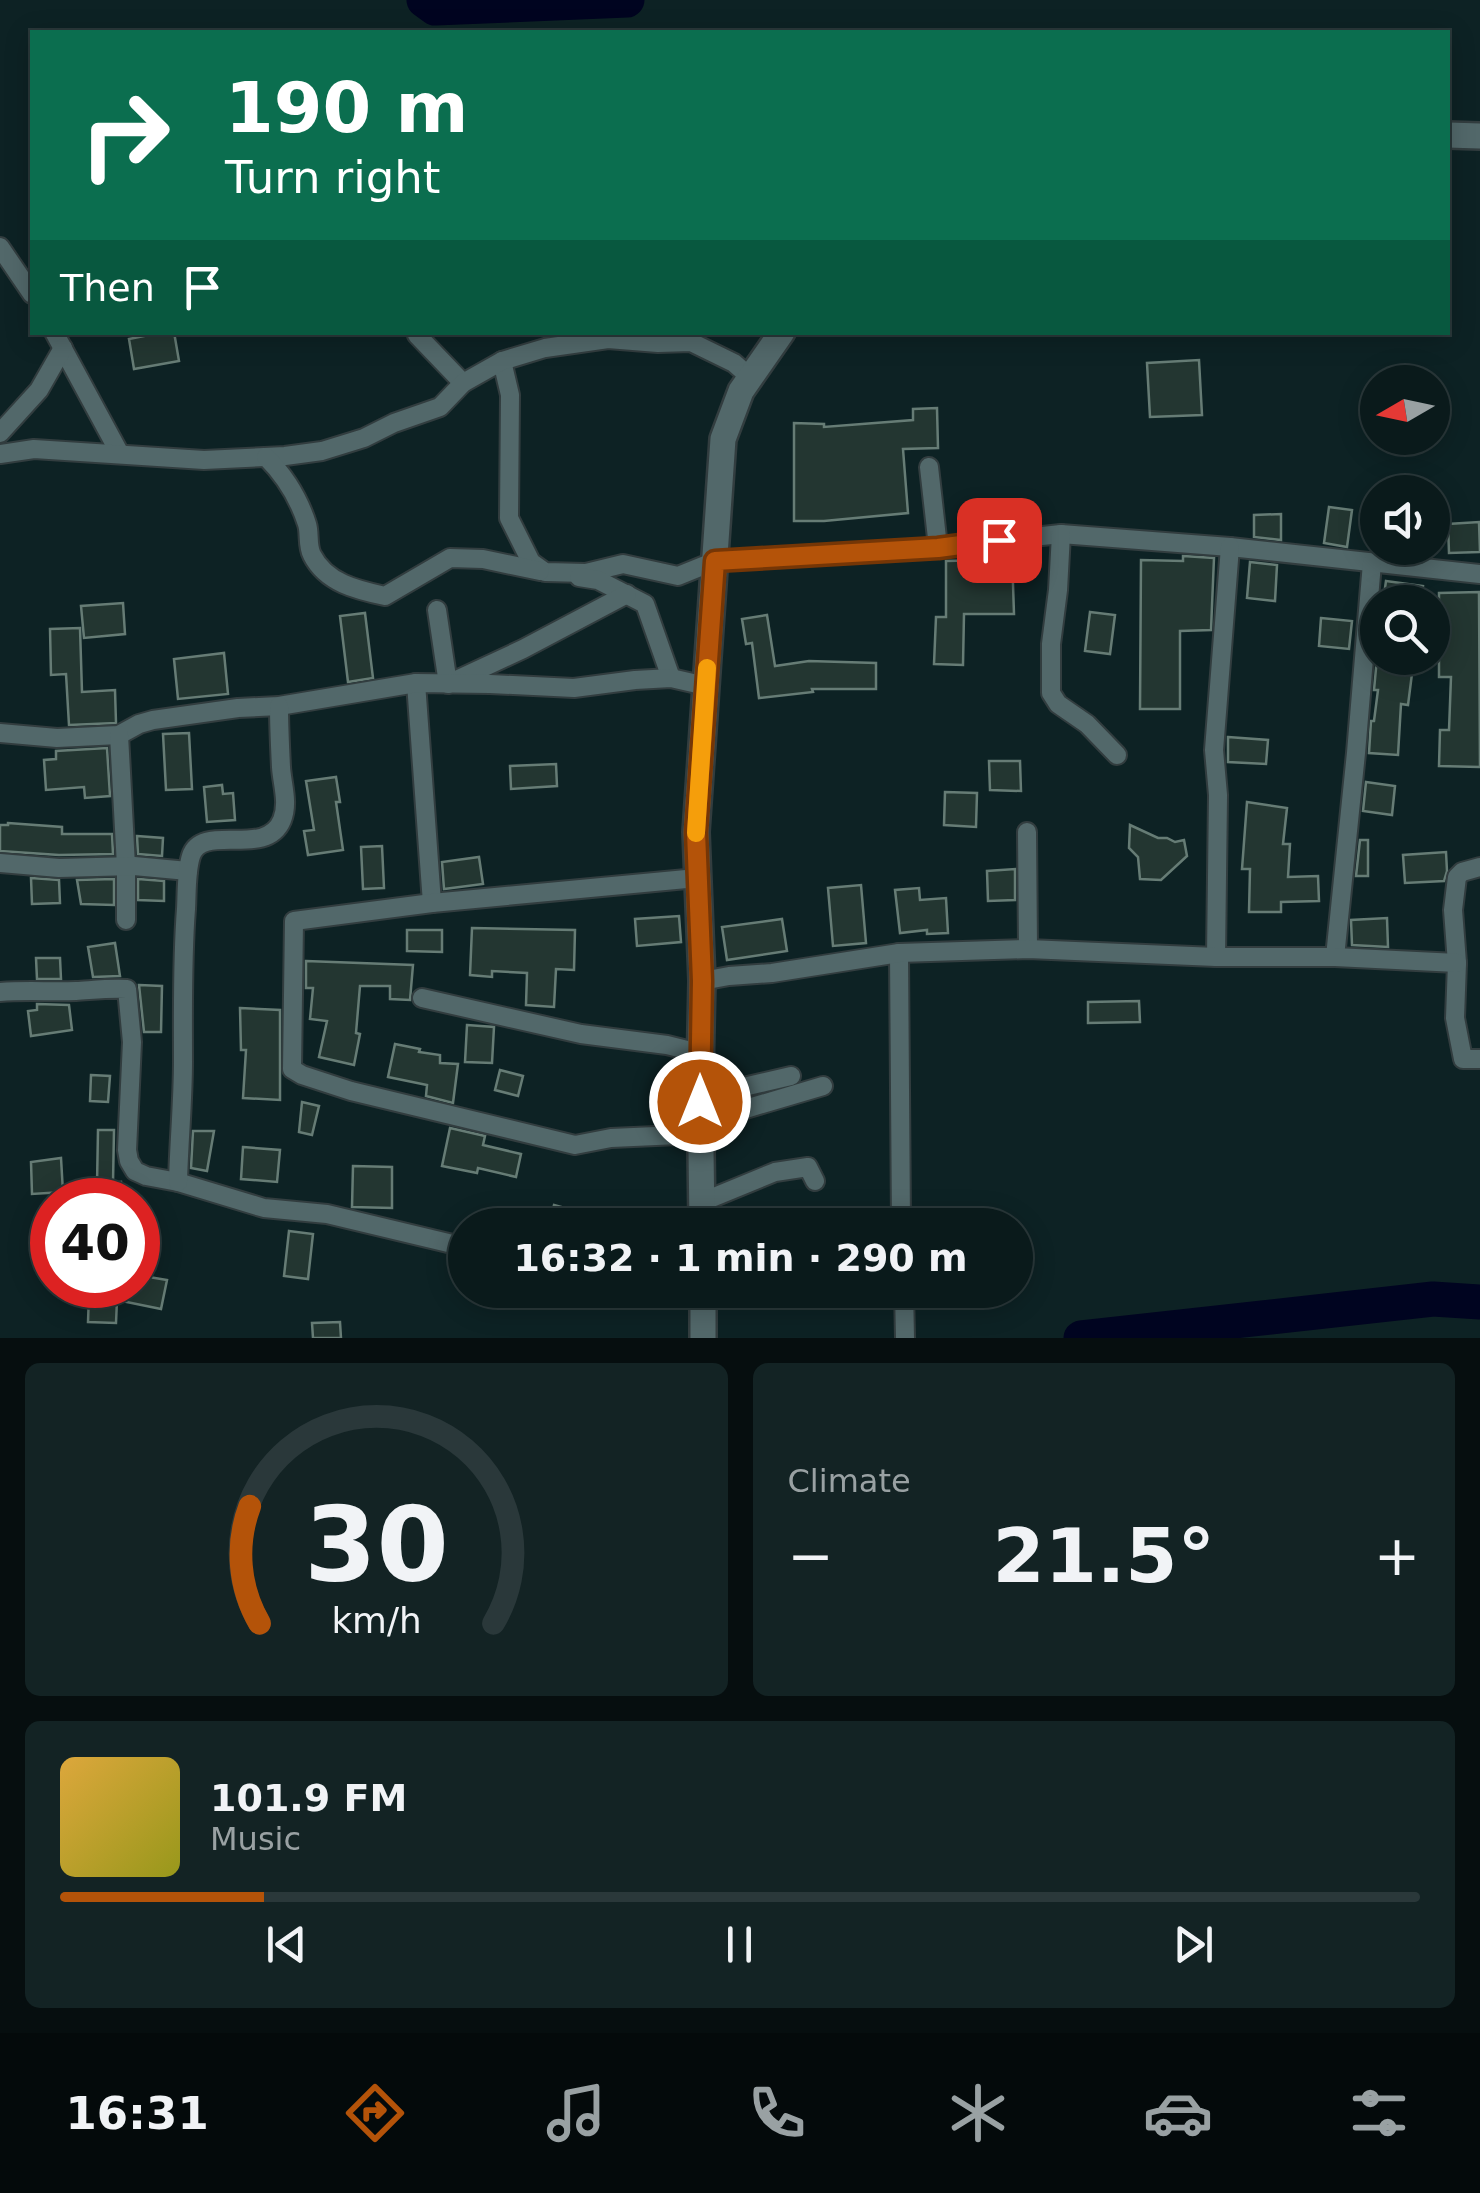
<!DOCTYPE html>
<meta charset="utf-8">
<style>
body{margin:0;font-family:"DejaVu Sans",sans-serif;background:#132324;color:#f1f3f6;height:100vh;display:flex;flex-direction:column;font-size:38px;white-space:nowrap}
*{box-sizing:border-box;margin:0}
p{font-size:32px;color:#99a1a3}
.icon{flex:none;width:55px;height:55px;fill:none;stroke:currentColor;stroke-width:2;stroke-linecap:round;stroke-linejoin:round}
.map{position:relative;height:1338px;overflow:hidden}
.details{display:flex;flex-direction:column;gap:25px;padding:25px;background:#060e0f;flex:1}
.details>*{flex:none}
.hud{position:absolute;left:30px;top:30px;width:1420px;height:305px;border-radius:0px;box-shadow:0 5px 25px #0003,0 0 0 2px #2a383a;background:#0b6e4f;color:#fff;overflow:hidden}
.needle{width:65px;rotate:261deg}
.tools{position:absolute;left:1360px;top:365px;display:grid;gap:20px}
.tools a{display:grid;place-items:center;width:90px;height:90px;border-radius:50%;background:#0a1a1b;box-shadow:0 5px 25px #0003,0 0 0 2px #2a383a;font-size:50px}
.speed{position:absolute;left:30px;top:1178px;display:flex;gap:20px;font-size:50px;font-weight:700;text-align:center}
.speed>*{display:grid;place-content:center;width:130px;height:130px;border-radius:50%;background:#0a1a1b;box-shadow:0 5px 25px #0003,0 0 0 2px #2a383a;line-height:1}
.speed .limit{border:15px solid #d22;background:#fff;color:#111}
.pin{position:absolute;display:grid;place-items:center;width:85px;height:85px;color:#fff;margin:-42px;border-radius:20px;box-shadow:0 5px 15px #0006}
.me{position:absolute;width:110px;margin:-55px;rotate:0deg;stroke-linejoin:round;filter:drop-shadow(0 0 8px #0008)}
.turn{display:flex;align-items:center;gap:35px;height:210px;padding:0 30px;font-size:45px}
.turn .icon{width:130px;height:130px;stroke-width:2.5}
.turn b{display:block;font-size:70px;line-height:85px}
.then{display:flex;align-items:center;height:95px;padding:0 30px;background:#0003;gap:20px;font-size:38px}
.big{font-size:75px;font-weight:800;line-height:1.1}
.details .card{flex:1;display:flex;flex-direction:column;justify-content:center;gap:15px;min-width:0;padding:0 35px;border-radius:15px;background:#132324}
.details .dial{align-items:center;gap:0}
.dial svg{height:260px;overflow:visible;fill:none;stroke:#2a383a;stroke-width:7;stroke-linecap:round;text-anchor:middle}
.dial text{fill:#f1f3f6;stroke:none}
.song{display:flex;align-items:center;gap:30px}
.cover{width:120px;height:120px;border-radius:15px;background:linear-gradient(135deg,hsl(40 70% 55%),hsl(60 70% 35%))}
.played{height:10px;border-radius:5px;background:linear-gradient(90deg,#b45309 15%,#2a383a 15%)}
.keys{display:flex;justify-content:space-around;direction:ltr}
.heat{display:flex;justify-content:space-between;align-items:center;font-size:55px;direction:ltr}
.details .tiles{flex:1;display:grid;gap:25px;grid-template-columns:1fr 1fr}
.card:last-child{grid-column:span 2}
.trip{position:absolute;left:448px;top:1208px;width:585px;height:100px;border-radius:50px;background:#0a1a1b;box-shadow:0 5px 25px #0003,0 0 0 2px #2a383a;font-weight:800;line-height:100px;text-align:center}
.tabs{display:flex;height:160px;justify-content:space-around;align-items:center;background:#040a0b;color:#99a1a3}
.tabs .icon{width:70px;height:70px}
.tabs .selected{color:#b45309}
.tabs b{font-size:45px;color:#f1f3f6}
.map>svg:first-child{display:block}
</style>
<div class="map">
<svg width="1480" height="1338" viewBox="0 0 1480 1338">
<rect width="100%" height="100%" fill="#0d2224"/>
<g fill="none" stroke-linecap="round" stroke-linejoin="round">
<!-- river -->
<g stroke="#000420" stroke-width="35">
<polyline points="424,0 435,8 627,0"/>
<polyline points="1081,1338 1433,1299 1480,1302"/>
</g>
</g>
<!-- building -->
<g fill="#233631" stroke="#667c75" stroke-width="2.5">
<polygon points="164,332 174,332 179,361 134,369 129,339"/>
<polygon points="1199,360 1202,415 1150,417 1147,363"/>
<polygon points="937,408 938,448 903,449 908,513 824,521 794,521 794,423 824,424 824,427 913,420 913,409"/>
<polygon points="1329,507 1352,510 1347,547 1324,543"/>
<polygon points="1281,514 1281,540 1254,537 1254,515"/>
<polygon points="1479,522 1480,552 1449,553 1448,524"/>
<polygon points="1012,555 1014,614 964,614 963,665 934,664 936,617 946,617 946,561 986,560 986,556"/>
<polygon points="1183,556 1214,558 1211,630 1180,631 1180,709 1140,709 1141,560 1183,561"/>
<polygon points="1250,562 1277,565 1275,601 1247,598"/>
<polygon points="1386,581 1423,586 1421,602 1383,602"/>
<polygon points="1479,592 1480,767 1439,766 1440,730 1449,730 1451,677 1439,677 1439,593"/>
<polygon points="123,603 125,634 84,638 81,606"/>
<polygon points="1090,612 1115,615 1110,654 1085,651"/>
<polygon points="365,613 373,678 348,682 340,616"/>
<polygon points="767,615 775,666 809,661 876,663 876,689 812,689 813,692 759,698 752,643 746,644 742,619"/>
<polygon points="1321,618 1352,621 1349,649 1319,646"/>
<polygon points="80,628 82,692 115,690 116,723 69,725 66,674 51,675 50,629"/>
<polygon points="224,653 228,694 178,699 174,659"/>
<polygon points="1377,658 1414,658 1408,705 1401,704 1398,755 1369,753 1371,721 1374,721 1378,690 1374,690"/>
<polygon points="189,733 192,789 166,790 163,734"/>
<polygon points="1228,737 1268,740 1266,764 1228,762"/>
<polygon points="107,748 110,796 85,798 84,787 46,790 44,760 56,759 56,751"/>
<polygon points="989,761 1020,761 1021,791 990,790"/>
<polygon points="556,764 557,786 511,789 510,766"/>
<polygon points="336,777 340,802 336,802 343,850 308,855 304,831 314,830 306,781"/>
<polygon points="1366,782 1395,786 1392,815 1363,811"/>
<polygon points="222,785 223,794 233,793 235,820 207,822 204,787"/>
<polygon points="945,792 977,793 976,827 944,825"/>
<polygon points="1247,802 1287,808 1283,844 1290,844 1288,877 1318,876 1319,901 1281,902 1281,912 1249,912 1250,869 1242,869"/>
<polygon points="8,823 62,827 62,834 112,834 113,854 59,855 0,851 0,825 8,825"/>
<polygon points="1130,825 1158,838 1167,838 1175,842 1184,840 1187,856 1161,880 1140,879 1138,857 1129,848"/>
<polygon points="137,836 163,838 162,856 138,854"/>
<polygon points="1360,840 1368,840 1368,876 1356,876"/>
<polygon points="382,846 384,888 363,889 361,847"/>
<polygon points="1446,852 1447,871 1444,881 1405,883 1403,855"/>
<polygon points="479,857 483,884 444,889 442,862"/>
<polygon points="1015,869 1015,900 988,901 987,871"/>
<polygon points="31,878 59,880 60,903 32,904"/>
<polygon points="114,879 114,905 81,904 77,880"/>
<polygon points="138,879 164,881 164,901 138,900"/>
<polygon points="861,885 866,943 833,946 828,888"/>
<polygon points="919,888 920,900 946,898 948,933 927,934 927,930 900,933 895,890"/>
<polygon points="679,916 681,942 637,946 635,919"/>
<polygon points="1387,918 1388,947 1352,945 1351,920"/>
<polygon points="782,919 787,951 727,960 722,927"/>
<polygon points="472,928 575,930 574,970 556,969 554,1007 526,1005 527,973 492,971 492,977 470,975"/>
<polygon points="407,930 442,930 442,952 407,951"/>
<polygon points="115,943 120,976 93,977 88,947"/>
<polygon points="36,958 60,958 61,979 37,979"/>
<polygon points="306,961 413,965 410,1000 390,999 390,986 360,986 356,1033 360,1034 354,1065 319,1057 327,1021 310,1019 313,988 306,988"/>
<polygon points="139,985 162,986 161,1032 144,1032"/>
<polygon points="1139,1001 1140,1022 1088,1023 1088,1002"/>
<polygon points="37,1004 69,1005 72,1030 31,1036 28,1011 37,1010"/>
<polygon points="240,1008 280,1010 280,1100 243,1098 246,1050 241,1050"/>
<polygon points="467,1025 494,1027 492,1063 465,1062"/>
<polygon points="395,1044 420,1049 419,1052 440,1055 440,1063 458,1064 453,1103 426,1096 427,1085 388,1077"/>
<polygon points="500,1070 523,1076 518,1096 495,1090"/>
<polygon points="91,1075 110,1076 108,1102 90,1101"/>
<polygon points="302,1102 319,1106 312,1135 299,1132"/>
<polygon points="450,1128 485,1136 483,1145 521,1154 516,1177 478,1168 477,1173 442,1166"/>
<polygon points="98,1130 114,1130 113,1183 121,1182 123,1200 96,1200 94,1185 97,1185"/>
<polygon points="193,1131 214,1131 207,1171 191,1168"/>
<polygon points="243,1147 280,1150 277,1182 241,1179"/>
<polygon points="61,1158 63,1192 32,1194 31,1162"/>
<polygon points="353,1166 392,1167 392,1208 352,1207"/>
<polygon points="554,1205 608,1220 607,1225 549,1225"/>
<polygon points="289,1231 313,1234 308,1279 284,1276"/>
<polygon points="143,1276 167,1280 161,1309 117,1300 116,1323 88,1322 89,1294 80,1292 81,1285 141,1285"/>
<polygon points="340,1322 341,1338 313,1338 312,1323"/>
</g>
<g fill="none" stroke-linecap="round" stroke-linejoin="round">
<defs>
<g id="street">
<polyline points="0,247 32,294"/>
<polyline points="54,332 120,454"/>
<polyline points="417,335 463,383"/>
<polyline points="502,361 510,395 509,518 531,562 545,572 586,573 623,564 678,576 715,561 938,547 1061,534 1230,547 1480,574"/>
<polyline points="0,433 39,390 63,348"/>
<polyline points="0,454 34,449 204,460 285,456 322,451 364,438 394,423 440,407 463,383 502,361 545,348 608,339 658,343 691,342 734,363 751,378"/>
<path d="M266,457C284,475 299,499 307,524C310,533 307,546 312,555C326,583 357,590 385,596L450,558L483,559L540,571"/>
<polyline points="929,467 938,547"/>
<polyline points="1061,534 1058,590 1051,644 1051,693 1058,704 1087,724 1117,755"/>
<polyline points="579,577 598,580 645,604 671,678"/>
<polyline points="437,610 448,684 523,649 627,594"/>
<polyline points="416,683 432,903"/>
<polyline points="0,733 57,738 119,735 139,724 153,720 238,708 279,706 416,683 490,684 574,688 635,680 671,678 706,686"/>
<polyline points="119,735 126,866 126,920"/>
<polyline points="1027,832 1028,949"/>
<polyline points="0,863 59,868 134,866 188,871"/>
<polyline points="1480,867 1462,872 1457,877 1453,910 1457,963 1455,1018 1463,1059 1480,1059"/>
<polyline points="697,878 432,903 294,921 292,1069 302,1075 351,1091 575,1145 611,1138 701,1134"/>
<polyline points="899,953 901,1225"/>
<polyline points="1216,957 1218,795 1214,750 1230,547"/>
<polyline points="1335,957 1356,753 1372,563"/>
<polyline points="702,981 729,976 772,973 899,953 1028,949 1216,957 1335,957 1457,963"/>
<path d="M0,992C26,990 51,992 76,991C93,990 109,988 127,989L132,1042L127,1150L129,1161L135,1171L146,1176L178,1182L264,1208L327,1214L465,1247"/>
<polyline points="422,998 581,1034 667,1045 699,1053 700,1065"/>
<polyline points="700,1102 726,1091 791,1076"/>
<polyline points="701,1131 742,1110 823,1086"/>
<path d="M178,1182C179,1142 183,1101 183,1061C183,1010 182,960 186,909C187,891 186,872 191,856C202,822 266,859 282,820C289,803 282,784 281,767C280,747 279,726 279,706"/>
<polyline points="702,1202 775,1172 808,1167 815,1181"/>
<polyline points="904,1290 905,1338"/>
</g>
<g id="secondary">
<polyline points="1448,135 1480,136"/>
<polyline points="702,1225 700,1074 702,981 696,832 723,439 741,391 782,332"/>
<polyline points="703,1338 703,1290"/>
</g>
</defs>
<!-- street casing -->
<use href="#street" stroke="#323d3f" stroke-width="22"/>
<!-- secondary casing -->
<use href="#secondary" stroke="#323d3f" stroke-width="30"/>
<!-- street -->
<use href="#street" stroke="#52686a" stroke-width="18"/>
<!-- secondary -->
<use href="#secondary" stroke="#52686a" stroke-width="25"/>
</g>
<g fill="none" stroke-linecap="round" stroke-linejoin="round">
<defs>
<polyline id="route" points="700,1102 702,981 696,832 715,561 938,548 999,540"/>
</defs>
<!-- route casing -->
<use href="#route" stroke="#753606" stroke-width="25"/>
<!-- route -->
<use href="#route" stroke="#b45309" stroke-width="18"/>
<!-- slow -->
<polyline stroke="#f59e0b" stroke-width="18" points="696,833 707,668"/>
</g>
</svg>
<div class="tools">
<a><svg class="needle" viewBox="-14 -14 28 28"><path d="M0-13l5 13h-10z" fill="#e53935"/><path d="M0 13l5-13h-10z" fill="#99a1a3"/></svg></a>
<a><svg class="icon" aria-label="sound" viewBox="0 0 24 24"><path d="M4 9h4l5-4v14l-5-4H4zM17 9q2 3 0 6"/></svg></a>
<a><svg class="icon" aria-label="search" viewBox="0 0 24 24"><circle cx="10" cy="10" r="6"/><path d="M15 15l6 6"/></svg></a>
</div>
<div class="speed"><div class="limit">40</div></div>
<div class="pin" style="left:999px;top:540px;background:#d93025"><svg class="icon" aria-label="arrive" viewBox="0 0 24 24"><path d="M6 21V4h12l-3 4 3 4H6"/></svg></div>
<svg class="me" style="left:700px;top:1102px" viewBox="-20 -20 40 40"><circle r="17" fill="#b45309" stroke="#fff" stroke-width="3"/><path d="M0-11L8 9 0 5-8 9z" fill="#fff"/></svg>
<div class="trip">16:32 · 1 min · 290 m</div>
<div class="hud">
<div class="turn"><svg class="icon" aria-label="right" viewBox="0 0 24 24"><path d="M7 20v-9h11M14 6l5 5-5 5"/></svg><div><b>190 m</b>Turn right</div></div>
<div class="then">Then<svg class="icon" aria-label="arrive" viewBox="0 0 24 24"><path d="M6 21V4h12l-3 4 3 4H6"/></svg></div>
</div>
</div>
<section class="details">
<div class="tiles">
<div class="card dial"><svg viewBox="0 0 100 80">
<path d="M14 69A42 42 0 1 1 86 69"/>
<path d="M14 69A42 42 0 0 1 11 33" stroke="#b45309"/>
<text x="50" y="56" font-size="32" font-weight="700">30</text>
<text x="50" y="72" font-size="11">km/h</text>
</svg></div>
<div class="card"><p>Climate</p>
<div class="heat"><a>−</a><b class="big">21.5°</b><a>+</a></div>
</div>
<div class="card">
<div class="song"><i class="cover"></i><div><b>101.9 FM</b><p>Music</p></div></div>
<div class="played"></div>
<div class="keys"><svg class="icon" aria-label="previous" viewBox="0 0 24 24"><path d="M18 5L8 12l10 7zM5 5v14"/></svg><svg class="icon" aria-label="pause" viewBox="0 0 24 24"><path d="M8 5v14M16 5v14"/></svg><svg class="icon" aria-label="next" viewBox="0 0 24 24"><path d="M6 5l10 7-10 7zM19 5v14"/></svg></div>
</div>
</div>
</section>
<nav class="tabs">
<b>16:31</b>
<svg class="icon selected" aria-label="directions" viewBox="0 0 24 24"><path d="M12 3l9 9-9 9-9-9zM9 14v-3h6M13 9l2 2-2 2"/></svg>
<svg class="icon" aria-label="music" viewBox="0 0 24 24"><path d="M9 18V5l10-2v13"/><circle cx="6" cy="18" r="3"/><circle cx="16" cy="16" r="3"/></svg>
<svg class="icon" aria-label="phone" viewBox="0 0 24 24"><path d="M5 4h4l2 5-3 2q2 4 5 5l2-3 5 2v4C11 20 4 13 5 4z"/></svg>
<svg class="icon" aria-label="climate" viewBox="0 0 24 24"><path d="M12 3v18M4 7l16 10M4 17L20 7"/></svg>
<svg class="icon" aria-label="car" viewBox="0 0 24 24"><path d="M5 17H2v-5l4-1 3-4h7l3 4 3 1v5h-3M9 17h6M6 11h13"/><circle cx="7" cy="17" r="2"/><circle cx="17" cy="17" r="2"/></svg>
<svg class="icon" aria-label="filters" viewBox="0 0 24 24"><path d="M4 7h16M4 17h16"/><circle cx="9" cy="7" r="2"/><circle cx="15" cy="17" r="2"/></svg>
</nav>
